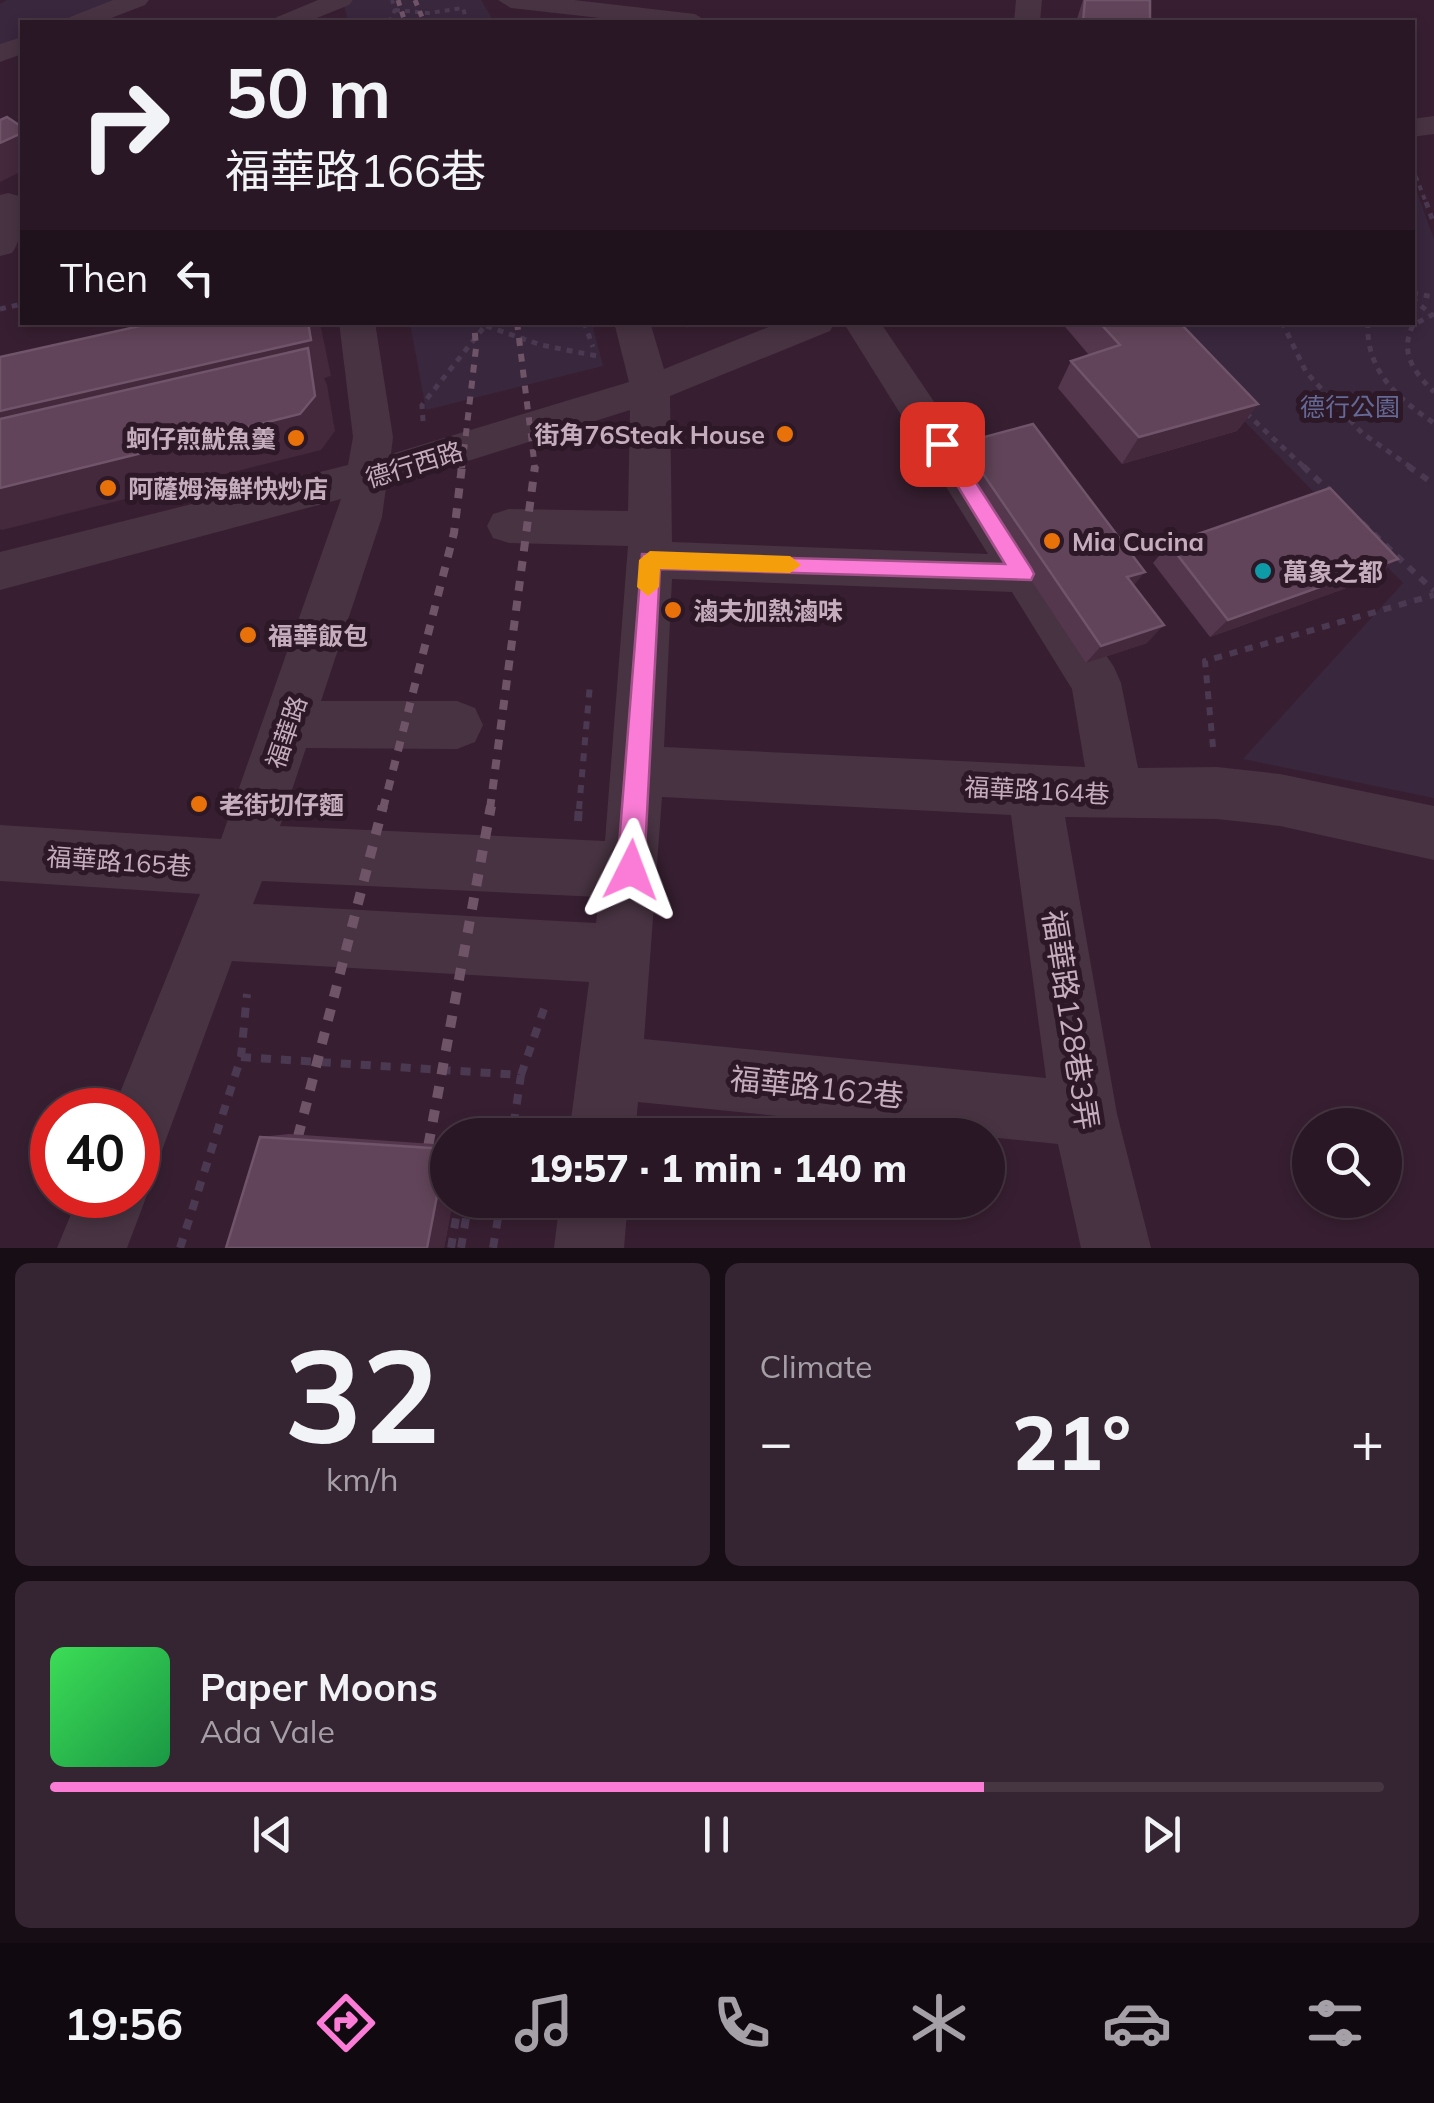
<!DOCTYPE html>
<meta charset="utf-8">
<style>
body{margin:0;font-family:Mulish,"Noto Sans TC",sans-serif;background:#352432;color:#f1f3f6;height:100vh;display:flex;flex-direction:column;font-size:38px;white-space:nowrap}
*{box-sizing:border-box;margin:0}
p{font-size:32px;color:#a59fa7}
.icon{flex:none;width:55px;height:55px;fill:none;stroke:currentColor;stroke-width:2;stroke-linecap:round;stroke-linejoin:round}
.map{position:relative;height:1248px;overflow:hidden}
.panel{display:flex;flex-direction:column;gap:15px;padding:15px;background:#170d14;flex:1}
.panel>*{flex:none}
.top-card{position:absolute;left:20px;top:20px;width:1395px;height:305px;border-radius:0px;box-shadow:0 5px 15px #0003,0 0 0 2px #453642;background:#291725;color:#f1f3f6;overflow:hidden}
.buttons{position:absolute;left:1292px;top:1108px;display:grid;gap:20px}
.buttons a{display:grid;place-items:center;width:110px;height:110px;border-radius:50%;background:#291725;box-shadow:0 5px 15px #0003,0 0 0 2px #453642;font-size:50px}
.speed{position:absolute;left:30px;top:1088px;display:flex;gap:20px;font-size:50px;font-weight:700;text-align:center}
.speed>*{display:grid;place-content:center;width:130px;height:130px;border-radius:50%;background:#291725;box-shadow:0 5px 15px #0003,0 0 0 2px #453642;line-height:1}
.speed .limit{border:15px solid #d22;background:#fff;color:#111}
.pin{position:absolute;display:grid;place-items:center;width:85px;height:85px;color:#fff;margin:-42px;border-radius:20px;box-shadow:0 5px 15px #0006}
.me{position:absolute;width:110px;margin:-55px;rotate:3deg;stroke-linejoin:round;filter:drop-shadow(0 0 8px #0008)}
.turn{display:flex;align-items:center;gap:35px;height:210px;padding:0 40px;font-size:45px}
.turn .icon{width:130px;height:130px;stroke-width:2.5}
.turn b{display:block;font-size:70px;line-height:85px}
.then{display:flex;align-items:center;height:95px;padding:0 40px;background:#0003;gap:20px;font-size:38px}
.big{font-size:75px;font-weight:800;line-height:1.1}
.panel .tile{flex:1;display:flex;flex-direction:column;justify-content:center;gap:15px;min-width:0;padding:0 35px;border-radius:15px;background:#352432}
.panel .dial{align-items:center;gap:0}
.dial b{font-size:130px;line-height:1}
.song{display:flex;align-items:center;gap:30px}
.cover{width:120px;height:120px;border-radius:15px;background:linear-gradient(135deg,hsl(130 70% 55%),hsl(140 70% 35%))}
.played{height:10px;border-radius:5px;background:linear-gradient(90deg,#fb7cd6 70%,#453642 70%)}
.keys{display:flex;justify-content:space-around;direction:ltr}
.heat{display:flex;justify-content:space-between;align-items:center;font-size:55px;direction:ltr}
.panel .tiles{flex:1;display:grid;gap:15px;grid-template-columns:1fr 1fr}
.tile:last-child{grid-column:span 2}
.trip{position:absolute;left:430px;top:1118px;width:575px;height:100px;border-radius:50px;background:#291725;box-shadow:0 5px 15px #0003,0 0 0 2px #453642;font-weight:800;line-height:100px;text-align:center}
.tab-bar{display:flex;height:160px;justify-content:space-around;align-items:center;background:#10090f;color:#a59fa7}
.tab-bar .icon{width:70px;height:70px}
.tab-bar .on{color:#fb7cd6}
.tab-bar b{font-size:45px;color:#f1f3f6}
.map>svg:first-child{display:block}
</style>
<div class="map">
<svg width="1434" height="1248" viewBox="0 0 1434 1248">
<rect width="100%" height="100%" fill="#371f31"/>
<!-- green -->
<g fill="#39273d">
<polygon points="7,0 124,0 66,22 22,22 22,39 0,48 0,4"/>
<polygon points="352,0 481,0 494,22 348,22 344,4"/>
<polygon points="1413,181 1434,239 1434,798 1243,759 1403,583 1148,323 1412,322"/>
<polygon points="410,323 592,323 603,366 426,410"/>
</g>
<g fill="none" stroke-linecap="round" stroke-linejoin="round">
<!-- path-far3 -->
<g stroke="#4b3951" stroke-width="4" stroke-dasharray="5 5" stroke-linecap="butt">
<polyline points="395,10 429,13 463,8 467,22"/>
<polyline points="389,22 395,10 392,0"/>
<polyline points="0,127 22,117"/>
<polyline points="0,137 22,125"/>
<polyline points="1412,167 1427,205"/>
</g>
<!-- path-far2 -->
<g stroke="#4b3951" stroke-width="5" stroke-dasharray="6 6" stroke-linecap="butt">
<polyline points="1426,202 1434,224"/>
<polyline points="1412,293 1434,297"/>
<polyline points="1412,298 1433,316"/>
<polyline points="0,309 22,304"/>
<path d="M1434,314L1413,325C1399,353 1414,372 1434,392"/>
<polyline points="475,322 541,345 597,356"/>
<polyline points="584,322 593,347"/>
<polyline points="1282,322 1306,372 1362,433 1412,468"/>
<path d="M1368,322C1365,370 1397,398 1434,423"/>
<polyline points="1246,413 1305,468"/>
<polyline points="423,421 422,405 488,322"/>
</g>
<!-- path-far1 -->
<g stroke="#4b3951" stroke-width="6" stroke-dasharray="8 8" stroke-linecap="butt">
<polyline points="1303,466 1332,493"/>
<polyline points="1408,466 1434,484"/>
<polyline points="1362,523 1434,591"/>
<polyline points="1213,747 1205,661 1434,595"/>
<polyline points="579,809 590,684"/>
</g>
<!-- path -->
<g stroke="#4b3951" stroke-width="8" stroke-dasharray="10 10" stroke-linecap="butt">
<polyline points="578,821 579,806"/>
<polyline points="241,1057 521,1075 512,1135"/>
<polyline points="521,1075 547,1000"/>
<polyline points="180,1248 241,1057 247,994"/>
<polyline points="451,1248 459,1200"/>
<polyline points="461,1248 469,1200"/>
<polyline points="493,1248 501,1200"/>
</g>
<!-- minor -->
<g fill="#483342" fill-rule="evenodd">
<polygon points="113,0 149,0 145,5 101,22 66,22 70,17"/>
<polygon points="318,0 353,0 349,5 307,22 273,22 277,17"/>
<polygon points="498,0 574,0 695,14 708,22 635,22 511,8"/>
<polygon points="1016,0 1042,0 1040,22 1014,22"/>
<polygon points="22,37 22,54 0,62 0,44"/>
<polygon points="1434,116 1434,134 1412,137 1412,119"/>
<path d="M8,193L19,196C26,212 22,239 12,253L0,256V195Z"/>
<path d="M339,322H375L393,437L391,454L629,382L614,322H650L664,369L781,322H835L830,331L670,396L672,542L988,554L843,322H880L1114,667L1121,683L1138,768L1217,767L1280,774L1434,806V860L1280,826L1217,819L1065,817L1117,1114L1151,1248H1081L1058,1144L638,1102L635,1135H569L589,982L232,961L161,1153L138,1163V1110H113L200,894L0,881V825L221,839L341,499L0,590V552L348,465L353,437ZM630,410L628,511L509,509L493,514L487,526L493,538L509,543L628,546L605,841L280,826L306,748L457,749L475,742L483,725L475,708L457,701H321L382,517L386,487ZM672,579L1012,592L1072,689L1085,767L664,747ZM662,797L1011,815L1046,1078L644,1039ZM262,881L599,897L596,923L253,904Z"/>
<polygon points="138,1172 147,1195 127,1248 57,1248 79,1195 138,1195"/>
<polygon points="560,1200 628,1200 624,1248 554,1248"/>
</g>
<!-- rail-far3 -->
<g stroke="#6f5468" stroke-width="5" stroke-dasharray="6 6" stroke-linecap="butt">
<polyline points="398,0 405,22"/>
<polyline points="415,0 424,22"/>
</g>
<!-- rail-far2 -->
<g stroke="#6f5468" stroke-width="6" stroke-dasharray="8 8" stroke-linecap="butt">
<polyline points="517,322 535,468"/>
<polyline points="462,468 476,348 474,322"/>
</g>
<!-- rail-far1 -->
<g stroke="#6f5468" stroke-width="8" stroke-dasharray="10 10" stroke-linecap="butt">
<polyline points="383,809 454,533 462,466"/>
<polyline points="490,809 535,466"/>
</g>
<!-- rail -->
<g stroke="#6f5468" stroke-width="10" stroke-dasharray="12 12" stroke-linecap="butt">
<polyline points="292,1160 383,806"/>
<polyline points="424,1169 491,806"/>
</g>
</g>
<!-- wall -->
<g fill="#54374d">
<polygon points="1083,0 1150,0 1150,22 1076,22"/>
<polygon points="1061,322 1179,322 1258,404 1237,431 1122,464 1058,388 1071,361 1089,355"/>
<polygon points="962,443 1134,586 1147,643 1086,663 954,464"/>
<polygon points="1169,544 1374,578 1210,637 1153,563"/>
<polygon points="289,1134 448,1145 448,1200 453,1200 444,1248 260,1137"/>
</g>
<!-- shaded-wall -->
<g fill="#44283c">
<polygon points="22,133 22,171 0,182 0,143"/>
<polygon points="308,322 319,322 321,328 331,376 324,378 327,385 335,431 321,450 2,530 0,529 0,411"/>
<polygon points="686,322 700,322 686,328"/>
<polygon points="1258,404 1237,431 1122,464 1139,437"/>
<polygon points="1398,559 1374,578 1210,637 1228,620"/>
<polygon points="1145,572 1130,590 1127,577"/>
<polygon points="1164,625 1147,643 1086,663 1101,646"/>
<polygon points="446,1149 448,1149 448,1200 453,1200 444,1248 427,1248"/>
</g>
<!-- building -->
<g fill="#614459" stroke="#705469" stroke-width="2.5">
<polygon points="1085,0 1150,0 1150,22 1083,22"/>
<polygon points="763,20 783,22 753,22"/>
<polygon points="7,117 22,127 22,133 0,143 0,120"/>
<polygon points="158,322 308,322 311,340 0,411 0,357"/>
<polygon points="1099,322 1179,322 1258,404 1139,437 1071,361 1120,345"/>
<polygon points="308,348 315,396 300,414 0,488 0,419"/>
<polygon points="1033,424 1145,572 1127,577 1164,625 1101,646 962,443"/>
<polygon points="1330,488 1398,559 1228,620 1169,544"/>
<polygon points="260,1137 446,1149 427,1248 226,1248"/>
</g>
<!-- route -->
<polygon fill="#fb7cd6" stroke="#a3518b" stroke-width="2.5" points="942,437 948,439 1031,568 1034,574 1031,580 660,569 644,870 640,879 631,883 621,879 617,870 642,554 1005,564 932,444"/>
<!-- slow -->
<polygon fill="#f59e0b" points="650,551 790,556 801,565 790,573 660,569 659,587 648,596 637,587 639,560"/>
<!-- markers -->
<g fill="#e8710a" stroke="#2c1827" stroke-width="4">
<circle cx="785" cy="434" r="10"/>
<circle cx="296" cy="438" r="10"/>
<circle cx="108" cy="488" r="10"/>
<circle cx="1052" cy="541" r="10"/>
<circle cx="673" cy="610" r="10"/>
<circle cx="248" cy="635" r="10"/>
<circle cx="199" cy="804" r="10"/>
</g>
<circle fill="#0f9aa8" stroke="#2c1827" stroke-width="4" cx="1263" cy="571" r="10"/>
<g text-anchor="middle" dominant-baseline="central" stroke-width="10" stroke-linejoin="round" paint-order="stroke">
<!-- park labels -->
<g font-size="25" fill="#646996" stroke="#2c1827">
<text x="1350" y="406">德行公園</text>
</g>
<!-- poi labels -->
<g font-size="25" font-weight="bold" fill="#c5adbe" stroke="#2c1827" text-anchor="start">
<text x="765" y="434" text-anchor="end">街角76Steak House</text>
<text x="276" y="438" text-anchor="end">蚵仔煎魷魚羹</text>
<text x="128" y="488">阿薩姆海鮮快炒店</text>
<text x="1072" y="541">Mia Cucina</text>
<text x="1283" y="571">萬象之都</text>
<text x="693" y="610">滷夫加熱滷味</text>
<text x="268" y="635">福華飯包</text>
<text x="219" y="804">老街切仔麵</text>
</g>
<!-- street labels -->
<g font-size="25" fill="#c5adbe" stroke="#2c1827">
<text transform="translate(414 464) rotate(-17)">德行西路</text>
<text transform="translate(286 732) rotate(-71)">福華路</text>
<text transform="translate(1037 790) rotate(3)">福華路164巷</text>
<text transform="translate(119 861) rotate(4)">福華路165巷</text>
</g>
<!-- near-street labels -->
<g font-size="30" fill="#c5adbe" stroke="#2c1827">
<text transform="translate(1071 1020) rotate(81)">福華路128巷3弄</text>
<text transform="translate(817 1087) rotate(6)">福華路162巷</text>
</g>
</g>
</svg>
<div class="buttons">
<a><svg class="icon" aria-label="search" viewBox="0 0 24 24"><circle cx="10" cy="10" r="6"/><path d="M15 15l6 6"/></svg></a>
</div>
<div class="speed"><div class="limit">40</div></div>
<div class="pin" style="left:942px;top:444px;background:#d93025"><svg class="icon" aria-label="arrive" viewBox="0 0 24 24"><path d="M6 21V4h12l-3 4 3 4H6"/></svg></div>
<svg class="me" style="left:631px;top:870px" viewBox="-20 -20 40 40"><path d="M0-17L14 15 0 8-14 15z" fill="#fb7cd6" stroke="#fff" stroke-width="4"/></svg>
<div class="trip">19:57 · 1 min · 140 m</div>
<div class="top-card">
<div class="turn"><svg class="icon" aria-label="right" viewBox="0 0 24 24"><path d="M7 20v-9h11M14 6l5 5-5 5"/></svg><div><b>50 m</b>福華路166巷</div></div>
<div class="then">Then<svg class="icon" aria-label="left" viewBox="0 0 24 24"><path d="M17 20v-9H6M10 6l-5 5 5 5"/></svg></div>
</div>
</div>
<section class="panel">
<div class="tiles">
<div class="tile dial"><b>32</b><p>km/h</p></div>
<div class="tile"><p>Climate</p>
<div class="heat"><a>−</a><b class="big">21°</b><a>+</a></div>
</div>
<div class="tile">
<div class="song"><i class="cover"></i><div><b>Paper Moons</b><p>Ada Vale</p></div></div>
<div class="played"></div>
<div class="keys"><svg class="icon" aria-label="previous" viewBox="0 0 24 24"><path d="M18 5L8 12l10 7zM5 5v14"/></svg><svg class="icon" aria-label="pause" viewBox="0 0 24 24"><path d="M8 5v14M16 5v14"/></svg><svg class="icon" aria-label="next" viewBox="0 0 24 24"><path d="M6 5l10 7-10 7zM19 5v14"/></svg></div>
</div>
</div>
</section>
<nav class="tab-bar">
<b>19:56</b>
<svg class="icon on" aria-label="directions" viewBox="0 0 24 24"><path d="M12 3l9 9-9 9-9-9zM9 14v-3h6M13 9l2 2-2 2"/></svg>
<svg class="icon" aria-label="music" viewBox="0 0 24 24"><path d="M9 18V5l10-2v13"/><circle cx="6" cy="18" r="3"/><circle cx="16" cy="16" r="3"/></svg>
<svg class="icon" aria-label="phone" viewBox="0 0 24 24"><path d="M5 4h4l2 5-3 2q2 4 5 5l2-3 5 2v4C11 20 4 13 5 4z"/></svg>
<svg class="icon" aria-label="climate" viewBox="0 0 24 24"><path d="M12 3v18M4 7l16 10M4 17L20 7"/></svg>
<svg class="icon" aria-label="car" viewBox="0 0 24 24"><path d="M5 17H2v-5l4-1 3-4h7l3 4 3 1v5h-3M9 17h6M6 11h13"/><circle cx="7" cy="17" r="2"/><circle cx="17" cy="17" r="2"/></svg>
<svg class="icon" aria-label="filters" viewBox="0 0 24 24"><path d="M4 7h16M4 17h16"/><circle cx="9" cy="7" r="2"/><circle cx="15" cy="17" r="2"/></svg>
</nav>
